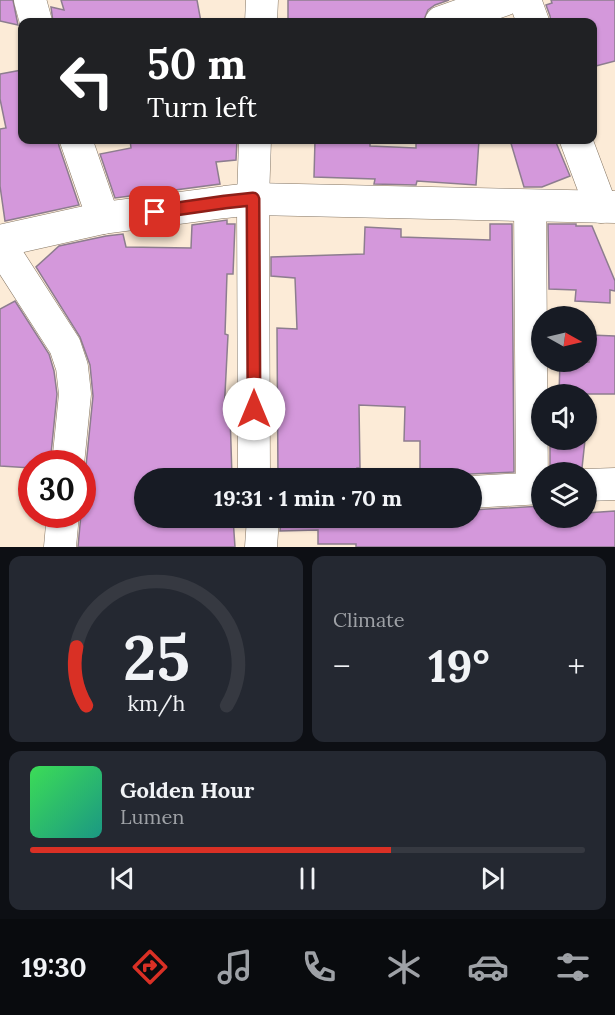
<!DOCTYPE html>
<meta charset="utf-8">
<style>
body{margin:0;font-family:Lora,serif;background:#242831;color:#f1f3f6;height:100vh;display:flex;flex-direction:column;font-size:22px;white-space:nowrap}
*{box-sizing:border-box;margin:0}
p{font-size:20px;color:#9ea1a6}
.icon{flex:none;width:33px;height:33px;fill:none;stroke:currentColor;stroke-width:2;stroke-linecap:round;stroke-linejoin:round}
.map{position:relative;height:547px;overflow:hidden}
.details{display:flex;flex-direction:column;gap:9px;padding:9px;background:#0d0f14;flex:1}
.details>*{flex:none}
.top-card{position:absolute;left:18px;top:18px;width:579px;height:126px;border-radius:12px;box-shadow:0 2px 4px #0004;background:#202124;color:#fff;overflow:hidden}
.needle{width:39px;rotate:98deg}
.buttons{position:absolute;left:531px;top:306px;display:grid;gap:12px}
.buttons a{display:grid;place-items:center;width:66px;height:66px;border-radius:50%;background:#171b24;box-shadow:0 2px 4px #0004;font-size:30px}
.speed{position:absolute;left:18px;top:450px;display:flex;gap:12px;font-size:30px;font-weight:700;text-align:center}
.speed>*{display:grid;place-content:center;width:78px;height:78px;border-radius:50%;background:#171b24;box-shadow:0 2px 4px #0004;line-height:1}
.speed .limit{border:9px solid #d22;background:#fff;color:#111}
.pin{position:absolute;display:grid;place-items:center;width:51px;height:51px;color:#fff;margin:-26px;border-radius:12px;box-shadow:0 3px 9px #0006}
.me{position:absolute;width:66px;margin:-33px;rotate:0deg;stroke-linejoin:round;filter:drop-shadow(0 0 4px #0008)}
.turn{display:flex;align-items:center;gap:21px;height:126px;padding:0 30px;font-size:27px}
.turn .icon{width:78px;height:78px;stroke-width:2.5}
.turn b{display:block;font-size:42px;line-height:51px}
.big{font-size:45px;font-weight:700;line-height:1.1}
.details .card{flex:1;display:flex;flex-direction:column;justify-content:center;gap:9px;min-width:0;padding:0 21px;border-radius:12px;background:#242831}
.details .dial{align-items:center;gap:0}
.dial svg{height:156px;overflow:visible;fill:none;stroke:#363941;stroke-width:7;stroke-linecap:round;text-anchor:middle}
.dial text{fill:#f1f3f6;stroke:none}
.song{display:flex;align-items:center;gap:18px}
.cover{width:72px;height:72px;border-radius:9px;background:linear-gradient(135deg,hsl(130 70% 55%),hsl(170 70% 35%))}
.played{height:6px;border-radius:3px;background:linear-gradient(90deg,#d93025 65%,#363941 65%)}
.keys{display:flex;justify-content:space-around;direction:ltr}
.heat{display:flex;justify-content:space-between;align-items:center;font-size:33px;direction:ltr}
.details .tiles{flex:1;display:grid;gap:9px;grid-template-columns:1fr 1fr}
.card:last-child{grid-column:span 2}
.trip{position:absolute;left:134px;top:468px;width:348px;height:60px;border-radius:30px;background:#171b24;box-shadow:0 2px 4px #0004;font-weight:700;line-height:60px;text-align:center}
.dock{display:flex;height:96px;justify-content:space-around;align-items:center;background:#090b0e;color:#9ea1a6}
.dock .icon{width:42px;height:42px}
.dock .current{color:#d93025}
.dock b{font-size:27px;color:#f1f3f6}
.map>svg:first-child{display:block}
</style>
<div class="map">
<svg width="615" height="547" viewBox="0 0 615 547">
<rect width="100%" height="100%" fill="#fcebd7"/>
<!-- building -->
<g fill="#d498db" stroke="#8d7d8f" stroke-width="1.5">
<polygon points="0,0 13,0 18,25 0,21"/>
<polygon points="61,0 197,0 201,22 53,22 51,7 64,10"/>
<polygon points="288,0 449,0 435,5 428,10 423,22 288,22"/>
<polygon points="551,0 615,0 615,61 592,67 592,22 551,22 550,16 546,5 552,3"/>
<polygon points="22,70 22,140 58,140 59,146 79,205 5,221 0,186 0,129 6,128 0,99 0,74"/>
<polygon points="130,140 237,140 236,160 216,162 220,184 115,198 100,154 131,148"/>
<polygon points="315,140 370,140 370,146 416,148 416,140 479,140 476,185 417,181 416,185 374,184 375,179 314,177"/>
<polygon points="510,140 555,140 570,176 542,187 524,187"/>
<polygon points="227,220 227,224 235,224 233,274 227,274 225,334 228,335 224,413 230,413 232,478 144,478 144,518 233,518 235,547 78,547 81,514 82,514 82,475 86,466 93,396 90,365 80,337 36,267 59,246 106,236 123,234 126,247 191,248 192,225"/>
<polygon points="490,224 512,224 514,472 470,474 460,478 443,478 443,472 420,472 420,441 404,441 405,407 359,405 360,468 357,468 357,478 278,478 277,328 297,329 295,278 271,276 271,257 364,254 365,227 401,229 401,237 490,240"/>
<polygon points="548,224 576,224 576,226 592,226 615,281 615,291 610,290 610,303 575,301 576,290 549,289"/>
<polygon points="15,301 49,354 54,371 57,394 50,464 32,464 32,468 0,466 0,309"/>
<polygon points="590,335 615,336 615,394 559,394 560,362 589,362 589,359 590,359"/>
<polygon points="550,440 585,440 582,468 577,469 574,472 550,472"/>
<polygon points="542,506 542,518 586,518 586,513 615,511 615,547 356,547 356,544 318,544 318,530 280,531 281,518 386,518 386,520 418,518 471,518 471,510"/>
</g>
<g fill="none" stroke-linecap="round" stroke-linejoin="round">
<defs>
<g id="street">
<polyline points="30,0 36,22"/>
<polyline points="525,0 533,22"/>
<polyline points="261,22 262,0"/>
<polyline points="441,22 504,0"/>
<polyline points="76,140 103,218"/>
<polyline points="576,140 601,207"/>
<polyline points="530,206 532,488"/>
<polyline points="0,241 103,218 225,202 253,199 615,207"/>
<polyline points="0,245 65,346 72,367 75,394 68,464"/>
<polyline points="254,478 253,199 255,140"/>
<polyline points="586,485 615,484"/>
<polyline points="471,492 542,488"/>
<polyline points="60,547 63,514"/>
<polyline points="261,547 263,518"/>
</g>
</defs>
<!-- street casing -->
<use href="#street" stroke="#857664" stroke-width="33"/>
<!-- street -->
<use href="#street" stroke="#fff" stroke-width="32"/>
</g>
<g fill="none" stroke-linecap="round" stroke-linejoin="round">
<defs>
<polyline id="route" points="155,212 225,202 253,199 254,409"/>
</defs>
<!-- route casing -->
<use href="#route" stroke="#8d1f18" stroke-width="15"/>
<!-- route -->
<use href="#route" stroke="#d93025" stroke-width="10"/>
</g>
</svg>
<div class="buttons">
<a><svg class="needle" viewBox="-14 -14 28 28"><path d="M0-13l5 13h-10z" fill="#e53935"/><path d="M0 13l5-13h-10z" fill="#9ea1a6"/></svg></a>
<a><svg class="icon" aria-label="sound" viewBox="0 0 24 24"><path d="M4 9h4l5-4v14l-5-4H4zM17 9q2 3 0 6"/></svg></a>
<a><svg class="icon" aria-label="layers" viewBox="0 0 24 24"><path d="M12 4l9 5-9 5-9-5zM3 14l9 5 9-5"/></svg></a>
</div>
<div class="speed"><div class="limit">30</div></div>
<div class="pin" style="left:155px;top:212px;background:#d93025"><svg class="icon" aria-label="arrive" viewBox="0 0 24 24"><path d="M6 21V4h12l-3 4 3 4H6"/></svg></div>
<svg class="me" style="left:254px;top:409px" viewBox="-20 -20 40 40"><circle r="19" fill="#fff"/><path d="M0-13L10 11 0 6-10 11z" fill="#d93025"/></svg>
<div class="trip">19:31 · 1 min · 70 m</div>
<div class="top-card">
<div class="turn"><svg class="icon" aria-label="left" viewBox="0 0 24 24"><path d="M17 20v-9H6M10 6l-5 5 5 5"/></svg><div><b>50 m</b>Turn left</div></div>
</div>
</div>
<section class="details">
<div class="tiles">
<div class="card dial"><svg viewBox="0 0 100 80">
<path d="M14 69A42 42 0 1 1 86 69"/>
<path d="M14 69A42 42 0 0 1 9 39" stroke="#d93025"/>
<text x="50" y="56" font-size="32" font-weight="700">25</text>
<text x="50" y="72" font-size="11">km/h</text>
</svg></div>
<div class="card"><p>Climate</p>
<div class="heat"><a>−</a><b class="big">19°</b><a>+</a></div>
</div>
<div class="card">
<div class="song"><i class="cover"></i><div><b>Golden Hour</b><p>Lumen</p></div></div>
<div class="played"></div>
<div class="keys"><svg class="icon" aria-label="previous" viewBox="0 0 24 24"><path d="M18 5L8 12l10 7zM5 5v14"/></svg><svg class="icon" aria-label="pause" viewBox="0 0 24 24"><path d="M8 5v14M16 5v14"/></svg><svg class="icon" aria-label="next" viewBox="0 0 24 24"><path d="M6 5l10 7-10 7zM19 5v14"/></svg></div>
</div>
</div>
</section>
<nav class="dock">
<b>19:30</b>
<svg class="icon current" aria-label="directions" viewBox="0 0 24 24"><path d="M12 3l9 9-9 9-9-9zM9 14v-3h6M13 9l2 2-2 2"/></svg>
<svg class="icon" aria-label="music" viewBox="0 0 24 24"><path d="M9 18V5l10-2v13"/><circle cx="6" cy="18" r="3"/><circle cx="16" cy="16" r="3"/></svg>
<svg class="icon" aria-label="phone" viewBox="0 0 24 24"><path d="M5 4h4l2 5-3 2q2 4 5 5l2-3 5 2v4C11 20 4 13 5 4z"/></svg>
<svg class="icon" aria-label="climate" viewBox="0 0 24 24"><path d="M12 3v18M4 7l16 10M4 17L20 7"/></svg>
<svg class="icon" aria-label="car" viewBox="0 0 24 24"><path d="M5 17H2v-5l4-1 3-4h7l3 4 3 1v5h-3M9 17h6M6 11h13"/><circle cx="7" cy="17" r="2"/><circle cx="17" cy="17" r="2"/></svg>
<svg class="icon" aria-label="filters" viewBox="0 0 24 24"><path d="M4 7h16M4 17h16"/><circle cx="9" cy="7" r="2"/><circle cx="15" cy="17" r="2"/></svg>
</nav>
